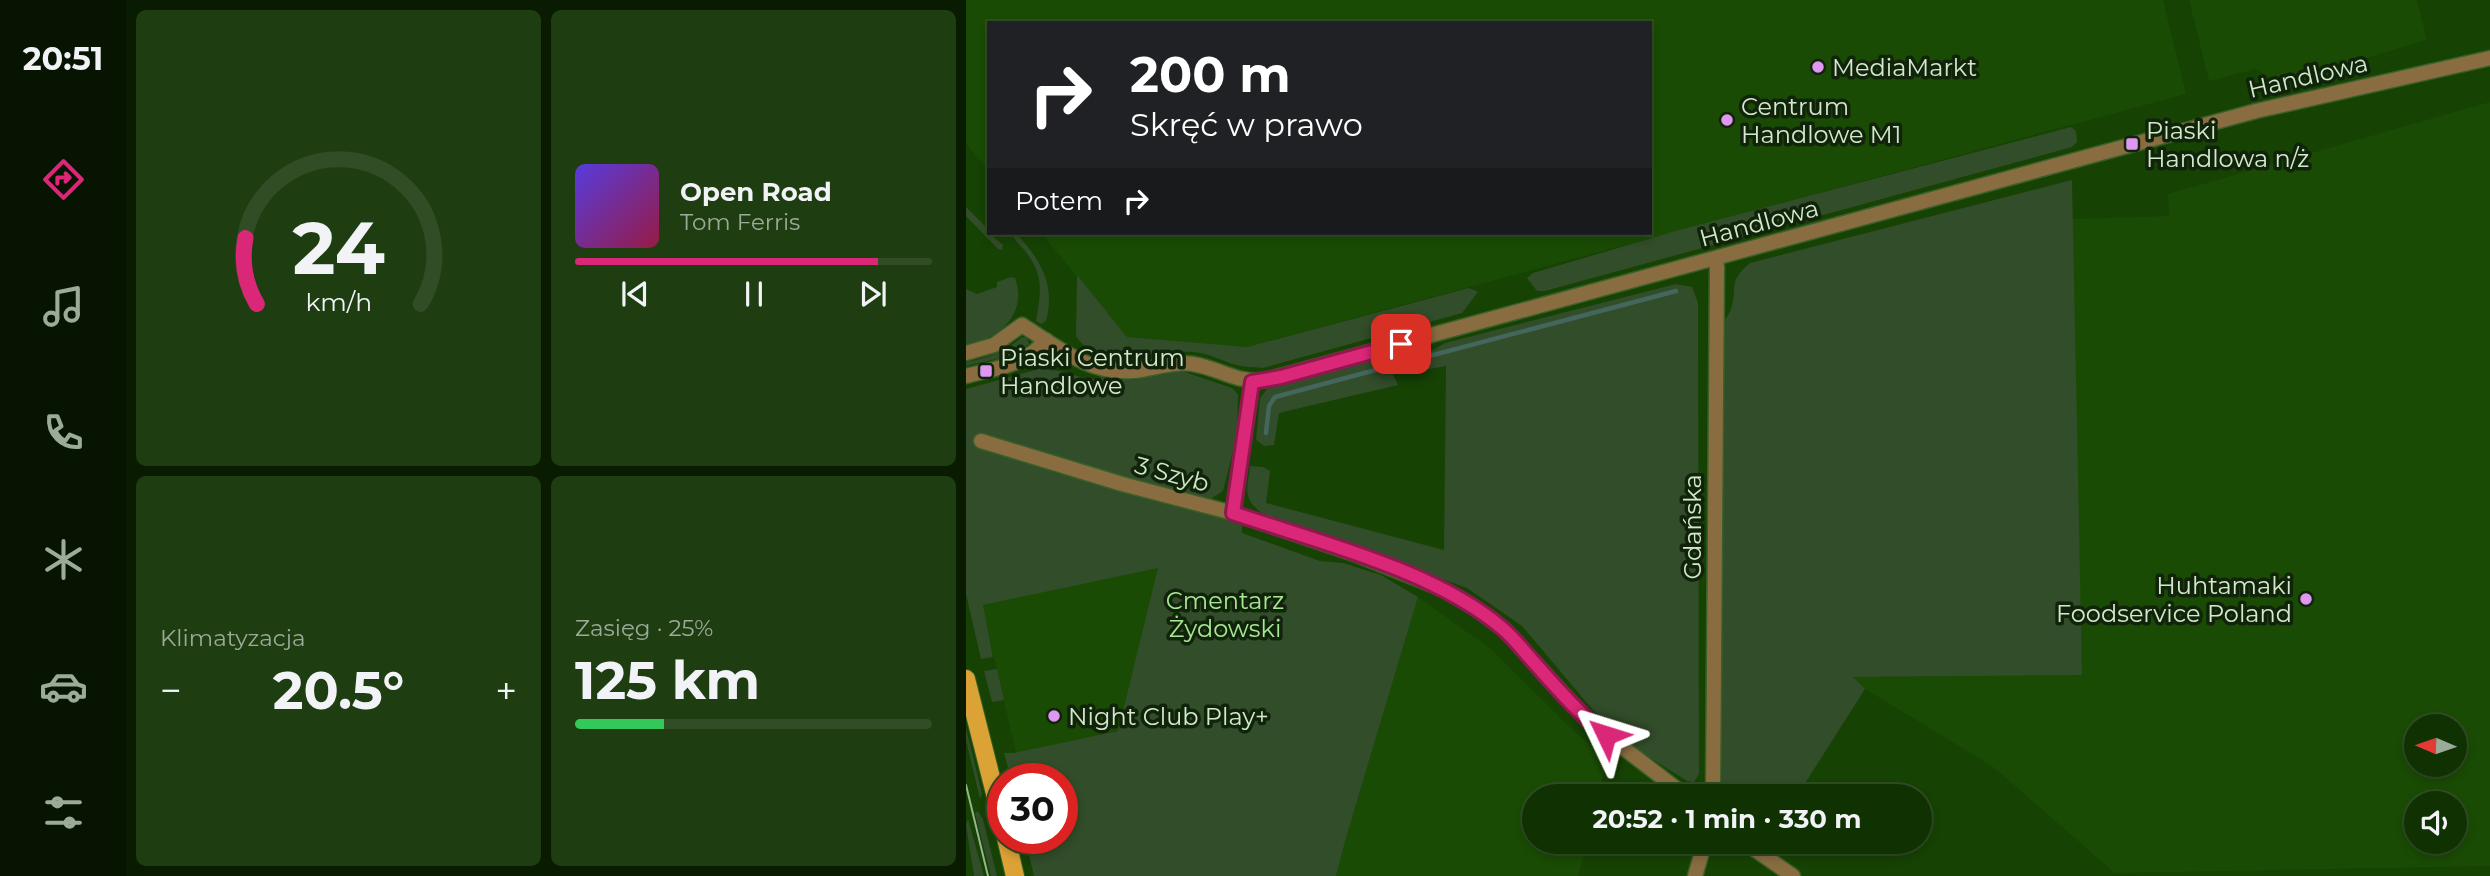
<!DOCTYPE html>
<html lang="pl">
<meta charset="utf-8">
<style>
body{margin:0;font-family:Montserrat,sans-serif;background:#1e3e12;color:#f1f3f6;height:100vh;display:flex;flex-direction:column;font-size:26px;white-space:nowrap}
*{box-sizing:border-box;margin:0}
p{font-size:23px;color:#9caa9a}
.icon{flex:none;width:38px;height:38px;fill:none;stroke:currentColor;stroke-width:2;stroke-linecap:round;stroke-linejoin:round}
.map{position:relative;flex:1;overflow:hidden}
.sheet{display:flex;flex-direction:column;gap:10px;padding:10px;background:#091c02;width:840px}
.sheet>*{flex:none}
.banner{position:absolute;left:21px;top:21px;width:665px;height:214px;border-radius:0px;box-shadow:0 4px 10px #0003,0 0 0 2px #304d25;background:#202124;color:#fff;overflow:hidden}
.needle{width:46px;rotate:272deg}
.fabs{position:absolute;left:1438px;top:714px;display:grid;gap:14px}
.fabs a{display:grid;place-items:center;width:63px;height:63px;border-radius:50%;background:#103203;box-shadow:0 4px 10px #0003,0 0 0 2px #304d25;font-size:35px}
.speed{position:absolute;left:21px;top:763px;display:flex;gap:14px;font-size:35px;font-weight:700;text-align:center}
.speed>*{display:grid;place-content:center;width:91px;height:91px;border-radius:50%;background:#103203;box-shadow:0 4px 10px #0003,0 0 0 2px #304d25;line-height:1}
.speed .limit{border:10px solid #d22;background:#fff;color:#111}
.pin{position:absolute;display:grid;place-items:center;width:60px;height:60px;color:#fff;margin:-30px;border-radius:14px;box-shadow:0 4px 10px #0006}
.me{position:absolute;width:77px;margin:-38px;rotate:311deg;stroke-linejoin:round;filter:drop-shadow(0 0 5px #0008)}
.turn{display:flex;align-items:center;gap:24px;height:147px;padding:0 28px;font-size:32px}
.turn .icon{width:91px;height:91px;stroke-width:2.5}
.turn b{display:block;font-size:49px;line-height:60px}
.then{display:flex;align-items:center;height:66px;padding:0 28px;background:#0003;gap:14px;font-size:26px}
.big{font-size:52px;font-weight:700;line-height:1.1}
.sheet .widget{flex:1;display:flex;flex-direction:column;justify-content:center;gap:10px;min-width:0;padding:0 24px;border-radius:10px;background:#1e3e12}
.sheet .dial{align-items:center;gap:0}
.dial svg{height:182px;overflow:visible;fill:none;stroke:#304d25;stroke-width:7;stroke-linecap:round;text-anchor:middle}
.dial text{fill:#f1f3f6;stroke:none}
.song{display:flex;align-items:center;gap:21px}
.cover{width:84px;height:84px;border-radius:10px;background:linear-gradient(135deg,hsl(250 70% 55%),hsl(340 70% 35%))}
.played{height:7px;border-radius:4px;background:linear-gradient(90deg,#db2777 85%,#304d25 85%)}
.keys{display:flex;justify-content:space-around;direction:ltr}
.heat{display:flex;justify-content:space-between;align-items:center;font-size:38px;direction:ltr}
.charge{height:10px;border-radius:5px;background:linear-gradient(90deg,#34c759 25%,#304d25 0)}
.sheet .tiles{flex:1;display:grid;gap:10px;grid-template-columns:repeat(2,1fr)}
.trip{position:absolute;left:556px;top:784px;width:410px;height:70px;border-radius:35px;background:#103203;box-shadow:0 4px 10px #0003,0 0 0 2px #304d25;font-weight:700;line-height:70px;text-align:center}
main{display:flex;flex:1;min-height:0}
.tabs{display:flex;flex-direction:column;width:126px;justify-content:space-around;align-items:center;background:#061401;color:#9caa9a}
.tabs .icon{width:49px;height:49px}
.tabs .on{color:#db2777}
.tabs b{font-size:32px;color:#f1f3f6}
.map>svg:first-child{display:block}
</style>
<main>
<nav class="tabs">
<b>20:51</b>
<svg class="icon on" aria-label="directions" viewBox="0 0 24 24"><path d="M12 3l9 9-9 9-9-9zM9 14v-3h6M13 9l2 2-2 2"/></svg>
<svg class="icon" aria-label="music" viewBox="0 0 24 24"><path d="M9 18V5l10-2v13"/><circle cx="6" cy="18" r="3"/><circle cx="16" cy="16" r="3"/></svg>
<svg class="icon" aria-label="phone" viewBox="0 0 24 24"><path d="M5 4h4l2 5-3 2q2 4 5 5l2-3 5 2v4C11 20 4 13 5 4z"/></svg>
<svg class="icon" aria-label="climate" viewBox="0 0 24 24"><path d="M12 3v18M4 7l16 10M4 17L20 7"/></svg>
<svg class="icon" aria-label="car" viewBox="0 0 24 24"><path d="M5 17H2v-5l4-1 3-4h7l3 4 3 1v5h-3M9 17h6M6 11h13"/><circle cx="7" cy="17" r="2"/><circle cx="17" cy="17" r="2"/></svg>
<svg class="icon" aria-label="filters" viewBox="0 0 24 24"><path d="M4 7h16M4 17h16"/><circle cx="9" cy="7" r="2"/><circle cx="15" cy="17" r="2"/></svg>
</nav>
<section class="sheet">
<div class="tiles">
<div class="widget dial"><svg viewBox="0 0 100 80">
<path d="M14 69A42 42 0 1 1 86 69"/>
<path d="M14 69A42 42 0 0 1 9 40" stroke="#db2777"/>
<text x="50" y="56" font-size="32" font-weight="700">24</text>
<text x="50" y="72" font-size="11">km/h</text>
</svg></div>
<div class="widget">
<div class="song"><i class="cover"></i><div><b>Open Road</b><p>Tom Ferris</p></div></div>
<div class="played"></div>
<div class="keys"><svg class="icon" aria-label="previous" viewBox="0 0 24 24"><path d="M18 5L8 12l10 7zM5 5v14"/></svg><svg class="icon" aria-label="pause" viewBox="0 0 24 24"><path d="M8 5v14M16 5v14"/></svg><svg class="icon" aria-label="next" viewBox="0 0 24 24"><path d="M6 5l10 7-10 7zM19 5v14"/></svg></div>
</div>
<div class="widget"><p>Klimatyzacja</p>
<div class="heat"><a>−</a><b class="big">20.5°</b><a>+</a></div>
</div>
<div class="widget"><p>Zasięg · 25%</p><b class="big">125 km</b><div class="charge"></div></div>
</div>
</section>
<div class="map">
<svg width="1524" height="876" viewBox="0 0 1524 876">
<rect width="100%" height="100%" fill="#164204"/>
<!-- built -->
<g fill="#1a4b04" fill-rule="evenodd">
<polygon points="0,0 1197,0 1220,94 281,347 234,344 161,337 75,233 684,233 684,23 23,23 23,171 0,144"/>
<polygon points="1223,0 1451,0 1461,40 1313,84 1290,69 1243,81"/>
<path d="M1524,102V866L1149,873L1026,766L899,689L886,677L1116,675L1105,219L1203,216L1202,194ZM1451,726H1489V765H1451ZM1451,803H1489V842H1451Z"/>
<polygon points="193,567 152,731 50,753 16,605"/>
<polygon points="452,597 525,649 608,731 641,759 632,796 569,796 569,842 621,842 612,876 370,876 380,838"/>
</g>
<!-- green -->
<g fill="#324d29">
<polygon points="1105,127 1110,131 1111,142 1106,147 579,291 571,291 561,278 567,273 713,230"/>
<path d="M1106,180L1116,675L887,677L899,689L831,796H756L754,549L756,324C759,320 763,314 765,309C772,287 761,282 784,263Z"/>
<polygon points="0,207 23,230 23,233 37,245 36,250 32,249 0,216"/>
<path d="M45,233H50C74,259 90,285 80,321L75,324L70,321C74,296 79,278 62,255C57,247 48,241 45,233Z"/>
<path d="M111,275L161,337L281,347L503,288L512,292L496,313L297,368C290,367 283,368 276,366C261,364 248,355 234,353C198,346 132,373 110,336Z"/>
<path d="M45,277L49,278C62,315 33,338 0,346V289L11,294L31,287V282Z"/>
<path d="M710,284L726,287L732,303L733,774L728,782L721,781L648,735L556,626L501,588L297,514C276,499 281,489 284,466L297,467L304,471L300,503L478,550L480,366L458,370V355L479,343Z"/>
<path d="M56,337L61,338L63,344L44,356L0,366V362C22,358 39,352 56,337Z"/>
<polygon points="415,356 429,360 426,372 432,385 313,413 308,445 298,446 290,440 294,398 301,389"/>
<polygon points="73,369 94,371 125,380 131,377 166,380 216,371 266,388 272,394 271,436 257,491 243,500 208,490 206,505 276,523 276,533 354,561 377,563 415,575 452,597 380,838 370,876 68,876 59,838 96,838 96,779 45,779 38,753 48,753 152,731 192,568 17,605 27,657 15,659 0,594 0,389"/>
<polygon points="31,669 38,700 26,702 18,671"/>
<polygon points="0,728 16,794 14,799 0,740"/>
<polygon points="12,811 17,819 31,876 25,876 9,813"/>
<polygon points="2,819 18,876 8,876 0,825"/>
</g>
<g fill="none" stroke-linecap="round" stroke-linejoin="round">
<!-- stream -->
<g stroke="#44665d" stroke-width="4.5">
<polyline points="452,359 710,291"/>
<polyline points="300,433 303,406 309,397 428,365"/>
</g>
<defs>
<g id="minor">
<path d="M0,353L28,345L56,325C91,347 124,375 168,371C188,369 207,361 227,364C256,369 268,383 300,380L1290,111L1524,58"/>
<path d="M0,376C31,368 58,366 80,340"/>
<polyline points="15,441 156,484 267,513 394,556 479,590 509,608 538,629 621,720 720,796"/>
<polyline points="267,513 286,381"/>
<polyline points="747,796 751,267 749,259"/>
<polyline points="778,842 827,876"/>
<polyline points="729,876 739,842"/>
</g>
<g id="primary">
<polyline points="0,679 37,825"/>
<polyline points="40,838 49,876"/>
</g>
</defs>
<!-- minor casing -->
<use href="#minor" stroke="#386028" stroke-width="17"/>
<!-- primary casing -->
<use href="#primary" stroke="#386028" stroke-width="20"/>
<!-- minor -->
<use href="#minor" stroke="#896d40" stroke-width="14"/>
<!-- primary -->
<use href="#primary" stroke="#dba236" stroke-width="18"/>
<!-- tram -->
<polyline stroke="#96b58c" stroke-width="2" points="0,785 22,876"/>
</g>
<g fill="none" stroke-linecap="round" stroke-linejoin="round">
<defs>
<path id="route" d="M435,344L315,377L286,382L267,513C352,542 468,570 536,628C547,637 556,649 565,659C589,686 612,713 640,735"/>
</defs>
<!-- route casing -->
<use href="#route" stroke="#8e194d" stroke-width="18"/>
<!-- route -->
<use href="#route" stroke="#db2777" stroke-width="12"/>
</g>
<!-- markers -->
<g fill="#de98f2" stroke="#11230b" stroke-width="2.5">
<circle cx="852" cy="67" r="7"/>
<circle cx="761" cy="120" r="7"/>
<rect x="1159" y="137" width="14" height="14" rx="3.5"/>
<rect x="13" y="364" width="14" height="14" rx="3.5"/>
<circle cx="1340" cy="599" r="7"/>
<circle cx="88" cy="716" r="7"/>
</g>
<g text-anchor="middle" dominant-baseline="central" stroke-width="7" stroke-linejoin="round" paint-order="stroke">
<!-- poi labels -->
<g font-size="24" fill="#d1eaca" stroke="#11230b" text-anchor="start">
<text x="866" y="67">MediaMarkt</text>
<text x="775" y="106">Centrum<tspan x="775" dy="28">Handlowe M1</tspan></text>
<text x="1180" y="130">Piaski<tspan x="1180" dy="28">Handlowa n/ż</tspan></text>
<text x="34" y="357">Piaski Centrum<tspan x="34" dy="28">Handlowe</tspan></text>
<text x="1326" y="585" text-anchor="end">Huhtamaki<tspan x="1326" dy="28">Foodservice Poland</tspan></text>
<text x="102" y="716">Night Club Play+</text>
</g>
<!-- street labels -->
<g font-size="24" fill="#d1eaca" stroke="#11230b">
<text transform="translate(1342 76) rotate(-13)">Handlowa</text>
<text transform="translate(793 223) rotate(-15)">Handlowa</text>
<text transform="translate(206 474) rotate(15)">3 Szyb</text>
<text transform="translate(726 527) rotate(-90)">Gdańska</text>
</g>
<!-- park labels -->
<g font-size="24" fill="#a6e893" stroke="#11230b">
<text x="259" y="600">Cmentarz<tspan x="259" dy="28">Żydowski</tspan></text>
</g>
</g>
</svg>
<div class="fabs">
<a><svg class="needle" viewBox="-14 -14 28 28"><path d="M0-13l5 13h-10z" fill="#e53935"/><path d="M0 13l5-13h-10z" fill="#9caa9a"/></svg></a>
<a><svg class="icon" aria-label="sound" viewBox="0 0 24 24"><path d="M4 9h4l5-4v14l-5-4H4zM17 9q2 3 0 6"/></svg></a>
</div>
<div class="speed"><div class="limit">30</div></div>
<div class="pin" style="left:435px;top:344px;background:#d93025"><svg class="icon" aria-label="arrive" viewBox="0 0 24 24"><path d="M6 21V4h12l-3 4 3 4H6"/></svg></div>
<svg class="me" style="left:640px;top:735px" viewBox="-20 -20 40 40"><path d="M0-17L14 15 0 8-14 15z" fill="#db2777" stroke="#fff" stroke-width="4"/></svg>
<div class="trip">20:52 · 1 min · 330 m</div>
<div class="banner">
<div class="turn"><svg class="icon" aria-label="right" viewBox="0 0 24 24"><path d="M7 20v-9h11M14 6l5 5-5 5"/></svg><div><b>200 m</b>Skręć w prawo</div></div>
<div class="then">Potem<svg class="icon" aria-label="right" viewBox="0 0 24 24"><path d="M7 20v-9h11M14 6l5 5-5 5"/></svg></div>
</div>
</div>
</main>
